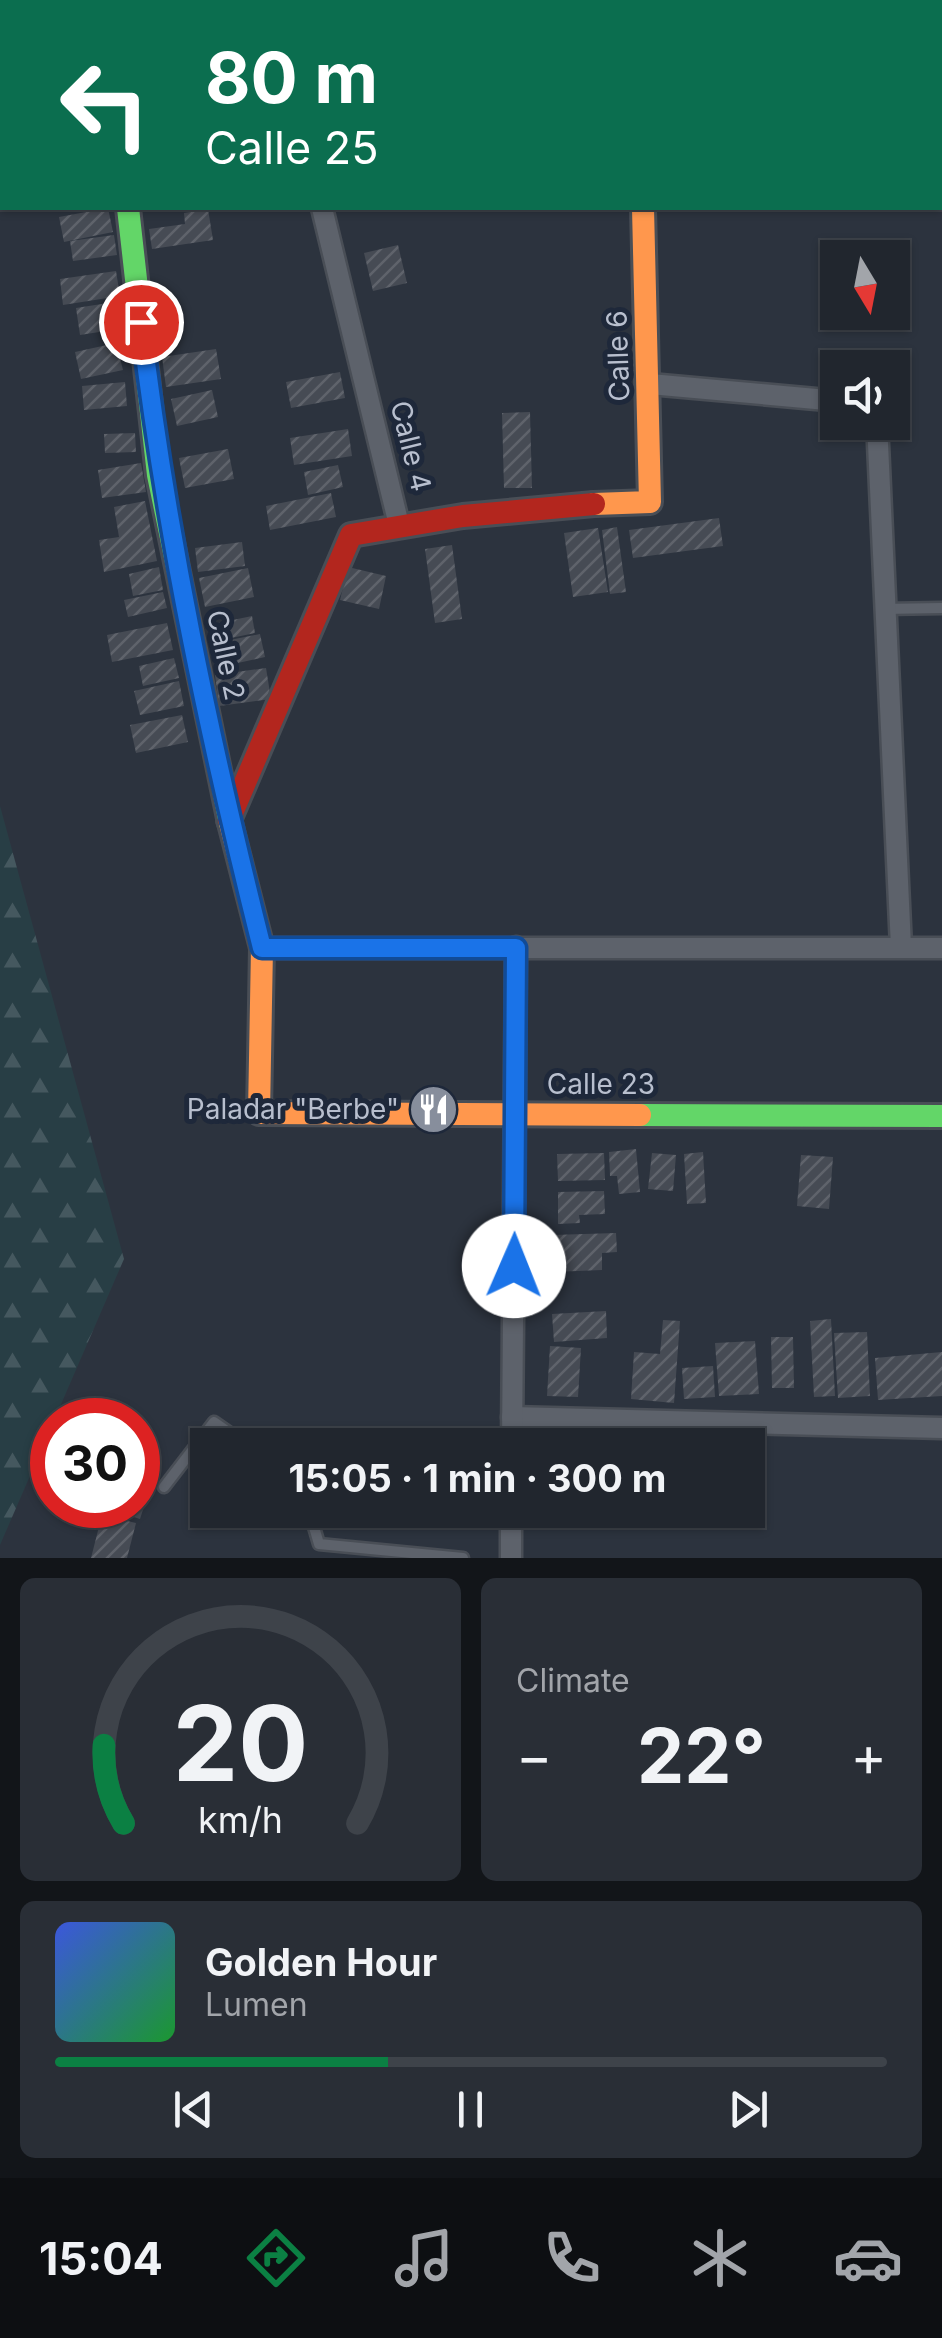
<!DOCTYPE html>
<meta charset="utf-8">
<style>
body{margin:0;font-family:Inter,sans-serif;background:#292e36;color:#f1f3f6;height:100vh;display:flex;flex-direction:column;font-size:38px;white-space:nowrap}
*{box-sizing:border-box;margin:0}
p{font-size:32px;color:#a2a5aa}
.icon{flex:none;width:55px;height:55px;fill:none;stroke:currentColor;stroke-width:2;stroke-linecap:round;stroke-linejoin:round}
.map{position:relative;height:1558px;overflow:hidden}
.sheet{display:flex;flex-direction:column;gap:20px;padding:20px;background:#121519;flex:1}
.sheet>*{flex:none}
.top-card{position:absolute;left:0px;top:0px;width:942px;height:210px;box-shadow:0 2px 8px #0004,0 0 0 2px #3e434a;background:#0b6e4f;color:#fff;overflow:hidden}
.needle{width:65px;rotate:170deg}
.fabs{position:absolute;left:820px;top:240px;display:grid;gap:20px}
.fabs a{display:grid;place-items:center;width:90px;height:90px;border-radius:0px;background:#21262e;box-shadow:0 2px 8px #0004,0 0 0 2px #3e434a;font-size:50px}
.speed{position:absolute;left:30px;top:1398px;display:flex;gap:20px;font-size:50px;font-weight:700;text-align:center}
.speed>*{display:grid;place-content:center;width:130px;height:130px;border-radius:50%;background:#21262e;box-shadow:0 2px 8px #0004,0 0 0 2px #3e434a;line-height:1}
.speed .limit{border:15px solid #d22;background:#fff;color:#111}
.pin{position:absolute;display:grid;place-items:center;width:85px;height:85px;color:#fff;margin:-42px;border:5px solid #fff;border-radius:50%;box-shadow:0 2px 10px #0007}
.me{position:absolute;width:110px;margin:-55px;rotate:1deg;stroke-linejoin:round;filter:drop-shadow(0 0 8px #0008)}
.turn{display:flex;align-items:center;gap:35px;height:210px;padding:0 40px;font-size:45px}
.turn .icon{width:130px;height:130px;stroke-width:2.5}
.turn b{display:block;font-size:70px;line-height:85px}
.big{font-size:75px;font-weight:700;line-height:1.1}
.sheet .widget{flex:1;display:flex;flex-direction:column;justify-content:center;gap:15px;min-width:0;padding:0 35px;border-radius:15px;background:#292e36}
.sheet .dial{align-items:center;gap:0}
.dial svg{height:260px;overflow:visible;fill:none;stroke:#3e434a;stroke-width:7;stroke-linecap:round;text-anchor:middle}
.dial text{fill:#f1f3f6;stroke:none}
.song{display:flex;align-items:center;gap:30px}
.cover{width:120px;height:120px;border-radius:15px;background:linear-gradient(135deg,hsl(230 70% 55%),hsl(130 70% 35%))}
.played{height:10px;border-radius:5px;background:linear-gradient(90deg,#0b8043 40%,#3e434a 40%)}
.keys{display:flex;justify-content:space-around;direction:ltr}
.heat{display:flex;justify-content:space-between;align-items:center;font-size:55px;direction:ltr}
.sheet .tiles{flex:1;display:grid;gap:20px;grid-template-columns:1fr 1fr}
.widget:last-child{grid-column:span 2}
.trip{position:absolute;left:190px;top:1428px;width:575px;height:100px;border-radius:0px;background:#21262e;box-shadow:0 2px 8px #0004,0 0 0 2px #3e434a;font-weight:700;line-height:100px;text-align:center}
.dock{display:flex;height:160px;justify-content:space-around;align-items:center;background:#0d0f12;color:#a2a5aa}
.dock .icon{width:70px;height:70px}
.dock .selected{color:#0b8043}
.dock b{font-size:45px;color:#f1f3f6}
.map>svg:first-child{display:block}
</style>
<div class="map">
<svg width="942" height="1558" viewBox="0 0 942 1558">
<defs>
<pattern id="forest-firs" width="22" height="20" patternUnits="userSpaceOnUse" patternTransform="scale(2.5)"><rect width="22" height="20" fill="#283e45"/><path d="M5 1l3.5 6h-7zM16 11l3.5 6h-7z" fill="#45585f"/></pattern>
<pattern id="building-hatch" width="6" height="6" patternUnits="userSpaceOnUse" patternTransform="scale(2.5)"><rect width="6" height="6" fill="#464b54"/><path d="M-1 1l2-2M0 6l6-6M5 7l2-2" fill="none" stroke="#5f636b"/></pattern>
</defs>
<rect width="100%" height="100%" fill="#2c333e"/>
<!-- forest -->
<polygon fill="url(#forest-firs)" points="0,806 124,1259 0,1545"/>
<!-- building -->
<g fill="url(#building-hatch)">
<polygon points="108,208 113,232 64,242 59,217"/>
<polygon points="208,209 213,240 152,249 149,229 185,224 184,213"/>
<polygon points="114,235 117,255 73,261 70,241"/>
<polygon points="398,245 407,283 373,291 364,253"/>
<polygon points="116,271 120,296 63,305 60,279"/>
<polygon points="108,303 112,330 80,335 76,308"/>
<polygon points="116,343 123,370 81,379 75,352"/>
<polygon points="216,349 221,379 166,387 162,357"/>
<polygon points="340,372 345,398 291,408 286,382"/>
<polygon points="125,382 127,406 84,410 82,386"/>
<polygon points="212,390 218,417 177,426 171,399"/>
<polygon points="530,412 532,488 504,488 502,413"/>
<polygon points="348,429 352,456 294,465 290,438"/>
<polygon points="135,433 136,452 105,453 104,434"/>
<polygon points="228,449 234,479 185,488 179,458"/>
<polygon points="141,463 146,492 102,498 98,470"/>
<polygon points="338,465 343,487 308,495 304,472"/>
<polygon points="331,493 336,517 270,530 266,506"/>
<polygon points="145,501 157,561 104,572 99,540 119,537 114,507"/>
<polygon points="719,518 723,546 633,558 629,530"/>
<polygon points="617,527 626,592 610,594 602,530"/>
<polygon points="598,528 608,592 573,597 564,533"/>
<polygon points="242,542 245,566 198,572 195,548"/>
<polygon points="452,545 462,619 435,623 425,549"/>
<polygon points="159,567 163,590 133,596 129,574"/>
<polygon points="348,567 386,576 379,609 340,600"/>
<polygon points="248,568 254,597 205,607 199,578"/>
<polygon points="163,592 167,608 128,617 124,600"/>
<polygon points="252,616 255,633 212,642 209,625"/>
<polygon points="167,623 173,650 112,662 107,635"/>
<polygon points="260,634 265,657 215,668 210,644"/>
<polygon points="174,658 179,678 143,686 139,666"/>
<polygon points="266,668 271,699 219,706 215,675"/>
<polygon points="179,681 184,706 140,715 134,691"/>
<polygon points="182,715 188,742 136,753 130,725"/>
<polygon points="636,1149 640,1192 619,1194 617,1176 610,1176 609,1152"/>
<polygon points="703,1152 706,1203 687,1204 684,1154"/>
<polygon points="604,1153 605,1180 558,1181 557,1154"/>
<polygon points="652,1153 676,1155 673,1191 648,1189"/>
<polygon points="801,1155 833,1157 829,1209 797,1206"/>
<polygon points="604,1191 605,1214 579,1215 580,1223 558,1224 558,1192"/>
<polygon points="616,1233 617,1252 602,1253 602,1270 553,1272 552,1235"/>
<polygon points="606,1311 607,1338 554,1342 552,1314"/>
<polygon points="831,1319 835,1396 814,1397 810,1321"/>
<polygon points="663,1320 680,1321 674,1403 631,1399 634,1352 660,1354"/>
<polygon points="867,1332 870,1396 838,1398 834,1333"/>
<polygon points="771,1337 793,1337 794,1388 772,1388"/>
<polygon points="755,1341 759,1394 719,1396 715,1343"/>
<polygon points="550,1346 581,1348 578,1397 547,1396"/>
<polygon points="942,1352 942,1396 878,1400 875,1358"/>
<polygon points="713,1366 715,1397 684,1399 682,1368"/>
<polygon points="138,1484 150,1488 140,1519 108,1509 109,1505 138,1505"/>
<polygon points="102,1515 136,1523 127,1558 91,1558"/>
</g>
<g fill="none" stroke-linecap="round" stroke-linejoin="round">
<defs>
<g id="lane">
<polyline points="883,609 942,608"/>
<polyline points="164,1487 214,1422 247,1445"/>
<polyline points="309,1510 319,1544 463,1558"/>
</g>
<g id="street">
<polyline points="105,0 106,2"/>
<polyline points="626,0 627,2"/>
<polyline points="940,100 942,101"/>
<polyline points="0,168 2,167"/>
<polyline points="322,208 399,525"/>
<polyline points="650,384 838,401"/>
<polyline points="877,422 901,947"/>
<polyline points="262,948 942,948"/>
<polyline points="512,1417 942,1428"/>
<polyline points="512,1445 516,947"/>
<polyline points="511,1558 511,1510"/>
</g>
<g id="fast">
<polyline points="128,208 158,475 230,823"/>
<polyline points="640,1115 942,1116"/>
</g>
<g id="slow">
<polyline points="594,504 650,502 643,208"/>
<polyline points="230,823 262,948 259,1113 640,1115"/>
</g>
<polyline id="jam" points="229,820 351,535 463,516 594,504"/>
</defs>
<!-- lane casing -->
<use href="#lane" stroke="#494e56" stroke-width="15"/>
<!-- street casing -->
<use href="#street" stroke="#494e56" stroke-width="25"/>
<!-- fast casing -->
<use href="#fast" stroke="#494e56" stroke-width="28"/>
<!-- slow casing -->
<use href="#slow" stroke="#494e56" stroke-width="28"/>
<!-- jam casing -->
<use href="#jam" stroke="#494e56" stroke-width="28"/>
<!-- lane -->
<use href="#lane" stroke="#5d626b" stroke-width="10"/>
<!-- street -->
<use href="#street" stroke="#5d626b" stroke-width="20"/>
<!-- fast -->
<use href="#fast" stroke="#63d668" stroke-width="22"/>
<!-- slow -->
<use href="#slow" stroke="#ff974d" stroke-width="22"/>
<!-- jam -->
<use href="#jam" stroke="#b3261e" stroke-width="22"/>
</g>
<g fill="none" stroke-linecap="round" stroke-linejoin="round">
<defs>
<path id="route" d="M141,322C166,534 210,741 262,948H516L514,1266"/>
</defs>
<!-- route casing -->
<use href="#route" stroke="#114b97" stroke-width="25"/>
<!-- route -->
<use href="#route" stroke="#1a73e8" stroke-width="18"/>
</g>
<!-- icons -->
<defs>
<symbol id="restaurant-disc" viewBox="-11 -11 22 22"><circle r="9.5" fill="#878e9c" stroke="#1e283a"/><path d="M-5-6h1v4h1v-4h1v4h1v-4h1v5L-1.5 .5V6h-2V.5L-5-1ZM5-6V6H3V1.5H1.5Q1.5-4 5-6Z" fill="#fff"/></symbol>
</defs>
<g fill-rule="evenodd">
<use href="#restaurant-disc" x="406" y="1082" width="55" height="55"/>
</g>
<g text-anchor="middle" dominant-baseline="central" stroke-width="10" stroke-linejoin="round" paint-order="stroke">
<!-- street labels -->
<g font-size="28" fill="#b8bfce" stroke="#1e283a">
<text transform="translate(618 356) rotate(-92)">Calle 6</text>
<text transform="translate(411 446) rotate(76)">Calle 4</text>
<text transform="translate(226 655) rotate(78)">Calle 2</text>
<text x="601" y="1084">Calle 23</text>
</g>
<!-- poi labels -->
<g font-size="28" fill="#b8bfce" stroke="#1e283a" text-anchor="end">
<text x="399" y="1109">Paladar "Berbe"</text>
</g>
</g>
</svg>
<div class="fabs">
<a><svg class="needle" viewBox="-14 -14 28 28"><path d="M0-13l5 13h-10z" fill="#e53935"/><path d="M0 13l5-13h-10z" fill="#a2a5aa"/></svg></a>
<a><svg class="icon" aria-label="sound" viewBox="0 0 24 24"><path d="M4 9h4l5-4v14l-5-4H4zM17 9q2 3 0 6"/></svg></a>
</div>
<div class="speed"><div class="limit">30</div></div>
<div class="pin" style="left:141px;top:322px;background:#d93025"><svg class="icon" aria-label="arrive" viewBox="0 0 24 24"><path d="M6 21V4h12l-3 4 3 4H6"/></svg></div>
<svg class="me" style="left:514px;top:1266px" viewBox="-20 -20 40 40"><circle r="19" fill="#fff"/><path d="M0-13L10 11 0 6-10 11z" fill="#1a73e8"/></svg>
<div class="trip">15:05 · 1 min · 300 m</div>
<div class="top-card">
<div class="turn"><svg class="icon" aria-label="left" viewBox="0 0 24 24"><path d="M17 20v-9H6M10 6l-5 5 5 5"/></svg><div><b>80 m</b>Calle 25</div></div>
</div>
</div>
<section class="sheet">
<div class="tiles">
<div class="widget dial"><svg viewBox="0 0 100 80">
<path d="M14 69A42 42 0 1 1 86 69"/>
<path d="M14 69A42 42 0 0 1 8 45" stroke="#0b8043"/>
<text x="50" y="56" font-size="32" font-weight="700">20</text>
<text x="50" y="72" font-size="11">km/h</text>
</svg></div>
<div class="widget"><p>Climate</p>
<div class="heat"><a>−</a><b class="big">22°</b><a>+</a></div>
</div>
<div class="widget">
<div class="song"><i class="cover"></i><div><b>Golden Hour</b><p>Lumen</p></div></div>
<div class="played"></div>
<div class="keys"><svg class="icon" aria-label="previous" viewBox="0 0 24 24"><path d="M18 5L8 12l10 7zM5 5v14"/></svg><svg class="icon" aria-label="pause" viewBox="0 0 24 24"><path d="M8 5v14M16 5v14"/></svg><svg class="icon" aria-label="next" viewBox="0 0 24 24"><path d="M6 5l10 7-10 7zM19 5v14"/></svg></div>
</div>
</div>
</section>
<nav class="dock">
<b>15:04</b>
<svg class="icon selected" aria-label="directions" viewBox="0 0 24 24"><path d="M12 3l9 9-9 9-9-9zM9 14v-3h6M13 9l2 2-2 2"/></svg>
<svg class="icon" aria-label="music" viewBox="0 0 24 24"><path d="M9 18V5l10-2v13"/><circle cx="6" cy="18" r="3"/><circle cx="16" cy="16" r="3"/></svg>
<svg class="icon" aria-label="phone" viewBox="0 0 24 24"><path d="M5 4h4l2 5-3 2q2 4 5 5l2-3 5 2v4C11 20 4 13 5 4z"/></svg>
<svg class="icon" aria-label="climate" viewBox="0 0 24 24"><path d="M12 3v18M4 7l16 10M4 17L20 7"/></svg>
<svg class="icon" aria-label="car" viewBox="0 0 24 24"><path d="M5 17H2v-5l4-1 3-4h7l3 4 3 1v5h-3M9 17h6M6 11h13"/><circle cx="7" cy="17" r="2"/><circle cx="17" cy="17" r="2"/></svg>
</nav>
